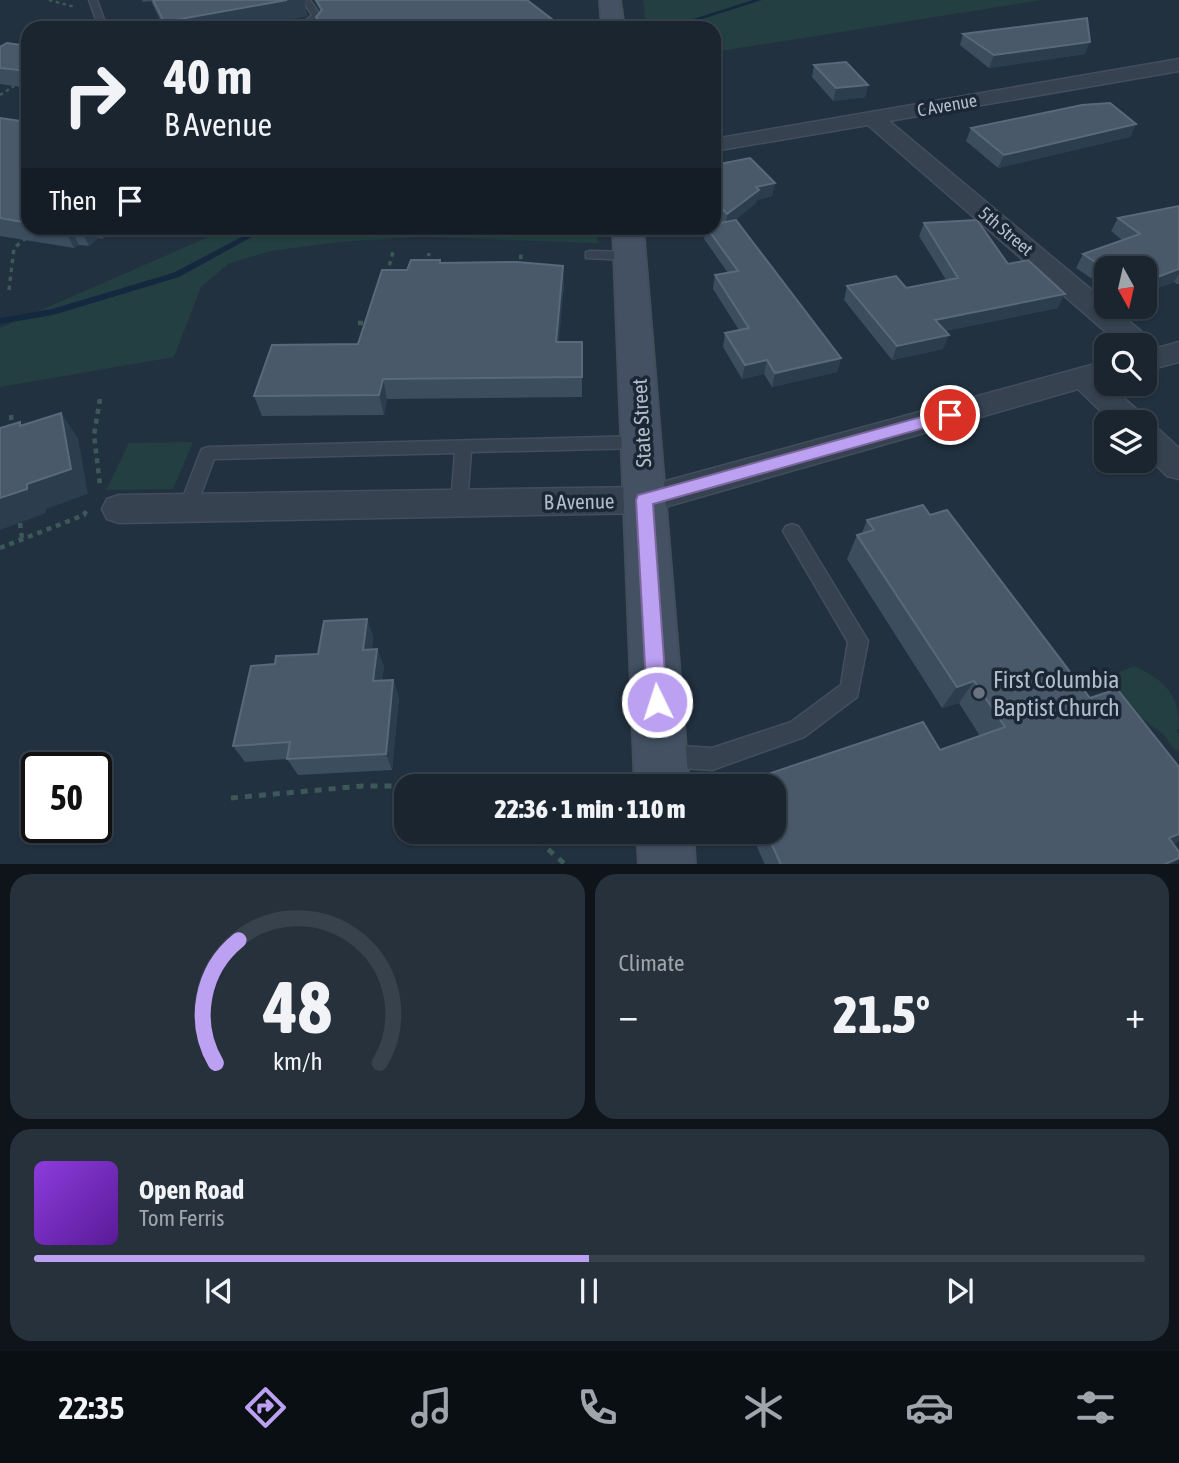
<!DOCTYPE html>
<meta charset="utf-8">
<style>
body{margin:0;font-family:"Asap Condensed",sans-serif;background:#27313c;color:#f1f3f6;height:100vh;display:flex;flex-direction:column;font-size:26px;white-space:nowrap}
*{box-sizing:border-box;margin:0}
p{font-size:23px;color:#9fa5ab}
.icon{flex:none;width:38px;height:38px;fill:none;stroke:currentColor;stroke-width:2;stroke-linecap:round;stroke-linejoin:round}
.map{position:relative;height:864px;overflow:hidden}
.details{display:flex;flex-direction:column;gap:10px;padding:10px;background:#0e141a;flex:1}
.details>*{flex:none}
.hud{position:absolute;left:21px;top:21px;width:700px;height:214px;border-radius:21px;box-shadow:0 2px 5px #0004,0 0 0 2px #38424c;background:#1a2530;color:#f1f3f6;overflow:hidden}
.needle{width:46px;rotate:172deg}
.controls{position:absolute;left:1094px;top:256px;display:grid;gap:14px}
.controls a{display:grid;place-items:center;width:63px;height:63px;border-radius:14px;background:#1a2530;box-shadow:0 2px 5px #0004,0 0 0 2px #38424c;font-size:35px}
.speed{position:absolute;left:21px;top:752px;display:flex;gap:14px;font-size:35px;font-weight:700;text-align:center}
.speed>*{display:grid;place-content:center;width:91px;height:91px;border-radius:50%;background:#1a2530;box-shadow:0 2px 5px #0004,0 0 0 2px #38424c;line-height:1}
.speed .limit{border:4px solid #111;border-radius:10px;background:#fff;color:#111}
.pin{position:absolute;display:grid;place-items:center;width:60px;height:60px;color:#fff;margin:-30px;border:4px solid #fff;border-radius:50%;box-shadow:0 2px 7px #0007}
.me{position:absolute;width:77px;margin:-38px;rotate:356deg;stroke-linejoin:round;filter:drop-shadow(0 0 5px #0008)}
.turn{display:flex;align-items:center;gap:24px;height:147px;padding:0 28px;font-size:32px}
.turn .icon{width:91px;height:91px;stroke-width:2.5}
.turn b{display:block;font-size:49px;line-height:60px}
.then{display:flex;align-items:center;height:66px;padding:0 28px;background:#0003;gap:14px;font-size:26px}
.big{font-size:52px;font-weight:800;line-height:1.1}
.details .tile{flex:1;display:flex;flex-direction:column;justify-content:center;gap:10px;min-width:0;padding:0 24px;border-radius:21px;background:#27313c}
.details .dial{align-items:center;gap:0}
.dial svg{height:182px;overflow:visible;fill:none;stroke:#38424c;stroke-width:7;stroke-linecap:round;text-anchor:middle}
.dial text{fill:#f1f3f6;stroke:none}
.song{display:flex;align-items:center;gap:21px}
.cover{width:84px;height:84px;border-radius:10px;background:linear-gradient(135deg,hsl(270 70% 55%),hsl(270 70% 35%))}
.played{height:7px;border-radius:4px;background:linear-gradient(90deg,#bca0f2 50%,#38424c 50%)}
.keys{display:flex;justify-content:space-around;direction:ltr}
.heat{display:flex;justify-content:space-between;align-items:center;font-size:38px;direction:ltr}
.details .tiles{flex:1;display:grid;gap:10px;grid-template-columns:1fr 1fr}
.tile:last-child{grid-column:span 2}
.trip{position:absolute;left:394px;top:774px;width:392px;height:70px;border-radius:21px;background:#1a2530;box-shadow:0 2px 5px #0004,0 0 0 2px #38424c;font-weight:800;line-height:70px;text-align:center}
.tabs{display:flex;height:112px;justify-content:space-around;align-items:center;background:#0a0f13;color:#9fa5ab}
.tabs .icon{width:49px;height:49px}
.tabs .selected{color:#bca0f2}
.tabs b{font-size:32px;color:#f1f3f6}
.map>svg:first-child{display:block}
</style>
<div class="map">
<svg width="1179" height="865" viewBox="0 0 1179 865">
<rect width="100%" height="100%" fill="#223140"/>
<!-- green -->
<g fill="#243f41">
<polygon points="643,0 1042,0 714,52 714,28 646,28"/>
<polygon points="229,228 597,228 598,243 422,237 339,242 270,251 228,264 201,287 174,357 0,387 0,328"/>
<polygon points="193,442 173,489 106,490 129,443"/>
<path d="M1134,666C1164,680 1179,693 1179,728L1176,730L1179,734V749L1176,751L1163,734L1127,707L1114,689L1115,674Z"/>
</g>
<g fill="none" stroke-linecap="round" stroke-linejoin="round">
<!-- stream -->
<g fill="#14283f" fill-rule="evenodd">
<polygon points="753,0 762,0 674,28 665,28"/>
<polygon points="259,228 268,228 179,277 53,315 0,324 0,318 52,309 173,273"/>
</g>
<defs>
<g id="lane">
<polygon points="89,0 97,0 107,28 99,28"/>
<polygon points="302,0 310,0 321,16 310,26 285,28 304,22 312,15"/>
<polygon points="590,251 630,252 636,256 630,260 586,258 586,252"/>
<polygon points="642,436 650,442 642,448 471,452 467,503 465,508 453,508 451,503 455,453 214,459 194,513 188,515 182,513 179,508 200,453 202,449 208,447"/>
<polygon points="792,524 798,526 868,641 857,697 804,737 712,770 666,767 658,763 655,756 658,749 666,745 712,748 791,722 841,685 848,642 783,531 786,526"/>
</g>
<g id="street">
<polygon points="1179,59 1179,71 889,121 1106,302 1106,306 1111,306 1149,338 1153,345 1150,350 1179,342 1179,362 1144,371 1144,345 1121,345 868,125 714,151 714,139"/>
<polygon points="1106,361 1106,383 1142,414 1146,423 1155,426 1179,448 1179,479 1167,476 1144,453 1144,422 1112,422 1078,389 644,513 119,523 107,519 102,509 107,499 119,495 644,487"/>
</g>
<g id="secondary">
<polygon points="600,0 620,0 624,28 602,28"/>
<polygon points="613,228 643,228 689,786 635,786"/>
<polygon points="637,831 693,831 695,865 639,865"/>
</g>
</defs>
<!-- lane casing -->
<use href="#lane" stroke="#424e5c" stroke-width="3"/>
<!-- street casing -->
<use href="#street" stroke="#424e5c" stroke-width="3"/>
<!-- secondary casing -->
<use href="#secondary" stroke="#424e5c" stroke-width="4"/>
<!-- path-far3 -->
<g stroke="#3d5859" stroke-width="2.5" stroke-dasharray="3.5 3.5" stroke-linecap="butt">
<polyline points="49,0 75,7"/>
<polyline points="0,95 14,86"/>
</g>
<!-- path-far2 -->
<g stroke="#3d5859" stroke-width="3.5" stroke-dasharray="4.5 4.5" stroke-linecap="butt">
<polyline points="427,265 429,253"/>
<polyline points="520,268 521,254"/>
<polyline points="387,274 393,252"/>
<polyline points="9,290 14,248 27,237"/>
<polyline points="358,323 370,323"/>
</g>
<!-- path-far1 -->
<g stroke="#3d5859" stroke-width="4.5" stroke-dasharray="5 5" stroke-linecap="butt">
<polyline points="358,323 370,323"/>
<polyline points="100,399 94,435 100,485"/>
<polyline points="11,415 12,429"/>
<polyline points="20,523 22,539"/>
<polyline points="0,548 84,515 86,511"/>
</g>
<!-- path -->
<g stroke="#3d5859" stroke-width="5" stroke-dasharray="7 7" stroke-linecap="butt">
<polyline points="231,798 363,786 430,786"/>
<polyline points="527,831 566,865"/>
</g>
<!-- lane -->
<use href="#lane" fill="#364250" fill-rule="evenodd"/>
<!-- street -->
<use href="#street" fill="#364250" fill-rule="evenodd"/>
<!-- secondary -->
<use href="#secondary" fill="#435163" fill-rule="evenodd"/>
</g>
<!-- wall -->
<g fill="#3c4d5e">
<polygon points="142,0 304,0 307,16 242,28 164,28 151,1 143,2"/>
<polygon points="314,0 527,0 557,28 322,28 318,23 316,17 321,12"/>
<polygon points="963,34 1085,54 989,68 960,45"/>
<polygon points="28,46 28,88 0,84 0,47"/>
<polygon points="814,65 868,85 865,97 833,101 812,77"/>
<polygon points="0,118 28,122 28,228 115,228 103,239 98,238 89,246 79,245 74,248 0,236"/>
<polygon points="1136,124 1130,137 998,168 966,141 971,128"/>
<polygon points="714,165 775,183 772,196 757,200 756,203 735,220 841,358 837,372 772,387 764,374 742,379 723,347 725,333 739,330 713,289 715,275 728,273 704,239 705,228 714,228 722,223 714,214"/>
<polygon points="1179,206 1179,284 1177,284 1174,282 1144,293 1144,268 1106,268 1106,288 1076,268 1083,254 1122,240 1111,231 1118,218"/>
<polygon points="924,223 1008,264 1058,308 945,331 943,349 892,360 844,300 847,286 906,288 946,280 919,236"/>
<polygon points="440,260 441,263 564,286 558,342 582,342 582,397 387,399 384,415 262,416 254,396 358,344 407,270"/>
<polygon points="867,520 1179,841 1173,844 1179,852 1179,859 1170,865 765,865 750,831 774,831 774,786 743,786 744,782 940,750 980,736 959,703 942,708 847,559 857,535 862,533"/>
<polygon points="367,619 373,637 372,649 377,649 384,667 382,680 393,680 399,697 392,770 298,775 287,759 245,762 233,746 275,664 318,654"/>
</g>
<!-- shaded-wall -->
<g fill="#2c3d4d">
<polygon points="287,0 304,0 307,16 242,28 166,28 164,22"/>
<polygon points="557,23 557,28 533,28"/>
<polygon points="1090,42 1085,54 989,68 994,55"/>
<polygon points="868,85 865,97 833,101 836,88"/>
<polygon points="1136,124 1130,137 998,168 1004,155"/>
<polygon points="775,183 772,196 757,200 756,203 726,227 727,214 756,187"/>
<polygon points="64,228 70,228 79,245 74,248"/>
<polygon points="80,228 93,228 98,238 89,246"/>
<polygon points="97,228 115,228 103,239"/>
<polygon points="563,266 564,286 557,362 556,342"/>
<polygon points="1179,269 1179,274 1174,282 1144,293 1144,282"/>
<polygon points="1065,294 1058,308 930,334 935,320"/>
<polygon points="949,335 943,349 892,360 897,346"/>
<polygon points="841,358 837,372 772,387 775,373"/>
<polygon points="767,360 764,374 742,379 745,365"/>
<polygon points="383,379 387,399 384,415 379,395"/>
<polygon points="61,413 78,438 88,494 46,509 46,513 0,530 0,498"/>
<polygon points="367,619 373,637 370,668 363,650"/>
<polygon points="377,649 384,667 380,698 373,681"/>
<polygon points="393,680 399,697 392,770 386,754"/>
<polygon points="974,681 959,703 942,708 957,687"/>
<polygon points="1179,834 1179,841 1142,855 1169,838"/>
<polygon points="1179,858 1170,865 1163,865"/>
</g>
<!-- building -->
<g fill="#49596a" stroke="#596979" stroke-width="2">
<polygon points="153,0 287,0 164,22"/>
<polygon points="316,0 527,0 557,23 533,28 325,28 316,17 322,10"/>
<polygon points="1087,18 1090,42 994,55 963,34"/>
<polygon points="7,43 28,46 28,71 0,68 0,47"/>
<polygon points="846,62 868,85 836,88 814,65"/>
<polygon points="1110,103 1136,124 1004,155 971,128 1082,105"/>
<polygon points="0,118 28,122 28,223 0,218"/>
<polygon points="750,158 775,183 756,187 759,190 727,214 714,199 714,165"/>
<polygon points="1179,206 1179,269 1144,282 1144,268 1106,268 1106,269 1083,254 1140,234 1118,218"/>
<polygon points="736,220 841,358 775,373 767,360 745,365 725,333 749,328 715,275 738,271 707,228 714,228 714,224"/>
<polygon points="977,220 1008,264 1028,260 1065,294 935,320 949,335 897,346 847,286 896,276 906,288 958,278 924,223"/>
<polygon points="411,260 440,260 440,263 517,262 563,266 556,342 582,342 582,377 383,379 379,395 254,396 272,345 358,344 382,270 407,270"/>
<polygon points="61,413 71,469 27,484 27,489 0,498 0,428 20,422 20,426"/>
<polygon points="923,505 930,515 947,510 1090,698 1117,689 1179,767 1179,834 1169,838 1179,852 1179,858 1163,865 781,865 766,831 774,831 774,786 746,786 744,782 923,722 940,750 1005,727 974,681 957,687 857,535 874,530 867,520"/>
<polygon points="367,619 363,650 377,649 373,681 393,680 386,754 287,759 290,742 233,746 251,666 275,664 276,656 318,654 324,621"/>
</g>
<!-- route -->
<polygon fill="#bca0f2" stroke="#7a689d" stroke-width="2" points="950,409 958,415 956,419 653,504 667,702 664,709 657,712 650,709 647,702 636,500 638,495"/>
<!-- markers -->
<circle fill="#6b7280" stroke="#1b2735" stroke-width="2.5" cx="979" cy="693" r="7"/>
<g text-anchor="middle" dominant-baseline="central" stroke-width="7" stroke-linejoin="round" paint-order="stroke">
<!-- far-street labels -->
<g font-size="18" fill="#b2bdcb" stroke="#1b2735">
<text transform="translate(947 105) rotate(-10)">C Avenue</text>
<text transform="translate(1006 231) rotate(40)">5th Street</text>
</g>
<!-- street labels -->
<g font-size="21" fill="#b2bdcb" stroke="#1b2735">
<text transform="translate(641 423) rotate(-93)">State Street</text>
<text transform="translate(579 501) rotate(-1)">B Avenue</text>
</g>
<!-- near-poi labels -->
<g font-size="24" fill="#b2bdcb" stroke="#1b2735" text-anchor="start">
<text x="993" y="679">First Columbia<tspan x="993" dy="28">Baptist Church</tspan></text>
</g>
</g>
</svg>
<div class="controls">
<a><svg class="needle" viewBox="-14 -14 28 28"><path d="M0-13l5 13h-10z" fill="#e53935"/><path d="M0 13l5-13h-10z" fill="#9fa5ab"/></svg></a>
<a><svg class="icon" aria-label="search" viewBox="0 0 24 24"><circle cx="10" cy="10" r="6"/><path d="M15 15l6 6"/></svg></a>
<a><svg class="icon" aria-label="layers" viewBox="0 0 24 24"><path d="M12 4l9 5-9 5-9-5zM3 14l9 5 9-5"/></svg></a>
</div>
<div class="speed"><div class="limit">50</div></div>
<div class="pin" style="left:950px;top:415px;background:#d93025"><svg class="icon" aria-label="arrive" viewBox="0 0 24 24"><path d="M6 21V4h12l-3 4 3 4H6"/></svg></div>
<svg class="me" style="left:657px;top:702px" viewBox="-20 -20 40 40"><circle r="17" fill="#bca0f2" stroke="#fff" stroke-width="3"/><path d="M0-11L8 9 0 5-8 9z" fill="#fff"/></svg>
<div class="trip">22:36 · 1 min · 110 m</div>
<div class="hud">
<div class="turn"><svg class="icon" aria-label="right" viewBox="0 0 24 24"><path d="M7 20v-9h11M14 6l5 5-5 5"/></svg><div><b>40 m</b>B Avenue</div></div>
<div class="then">Then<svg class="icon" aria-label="arrive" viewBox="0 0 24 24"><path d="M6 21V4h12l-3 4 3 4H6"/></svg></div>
</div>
</div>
<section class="details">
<div class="tiles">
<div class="tile dial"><svg viewBox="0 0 100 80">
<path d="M14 69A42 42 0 1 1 86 69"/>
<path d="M14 69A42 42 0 0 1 24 15" stroke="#bca0f2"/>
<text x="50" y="56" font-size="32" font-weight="700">48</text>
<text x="50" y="72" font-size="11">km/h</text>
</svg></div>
<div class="tile"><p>Climate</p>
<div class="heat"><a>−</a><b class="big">21.5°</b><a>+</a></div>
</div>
<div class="tile">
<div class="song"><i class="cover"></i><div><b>Open Road</b><p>Tom Ferris</p></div></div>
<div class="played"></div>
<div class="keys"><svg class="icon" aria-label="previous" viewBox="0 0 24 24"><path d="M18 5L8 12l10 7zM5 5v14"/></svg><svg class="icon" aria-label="pause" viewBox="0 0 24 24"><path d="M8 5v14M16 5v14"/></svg><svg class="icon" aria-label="next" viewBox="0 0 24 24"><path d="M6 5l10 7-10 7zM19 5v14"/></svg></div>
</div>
</div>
</section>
<nav class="tabs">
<b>22:35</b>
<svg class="icon selected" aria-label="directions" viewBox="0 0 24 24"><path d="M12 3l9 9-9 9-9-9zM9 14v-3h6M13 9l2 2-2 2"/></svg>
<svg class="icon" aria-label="music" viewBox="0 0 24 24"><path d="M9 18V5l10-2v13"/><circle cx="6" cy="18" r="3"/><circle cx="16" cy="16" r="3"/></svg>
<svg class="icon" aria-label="phone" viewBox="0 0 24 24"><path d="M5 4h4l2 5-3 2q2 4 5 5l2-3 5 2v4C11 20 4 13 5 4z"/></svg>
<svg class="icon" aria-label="climate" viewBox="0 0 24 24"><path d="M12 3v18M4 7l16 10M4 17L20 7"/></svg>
<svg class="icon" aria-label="car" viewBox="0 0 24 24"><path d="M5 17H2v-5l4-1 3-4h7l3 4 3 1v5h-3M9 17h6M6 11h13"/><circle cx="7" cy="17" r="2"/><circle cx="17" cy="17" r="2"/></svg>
<svg class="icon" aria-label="filters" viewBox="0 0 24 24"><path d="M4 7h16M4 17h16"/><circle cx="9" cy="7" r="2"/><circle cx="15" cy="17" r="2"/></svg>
</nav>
